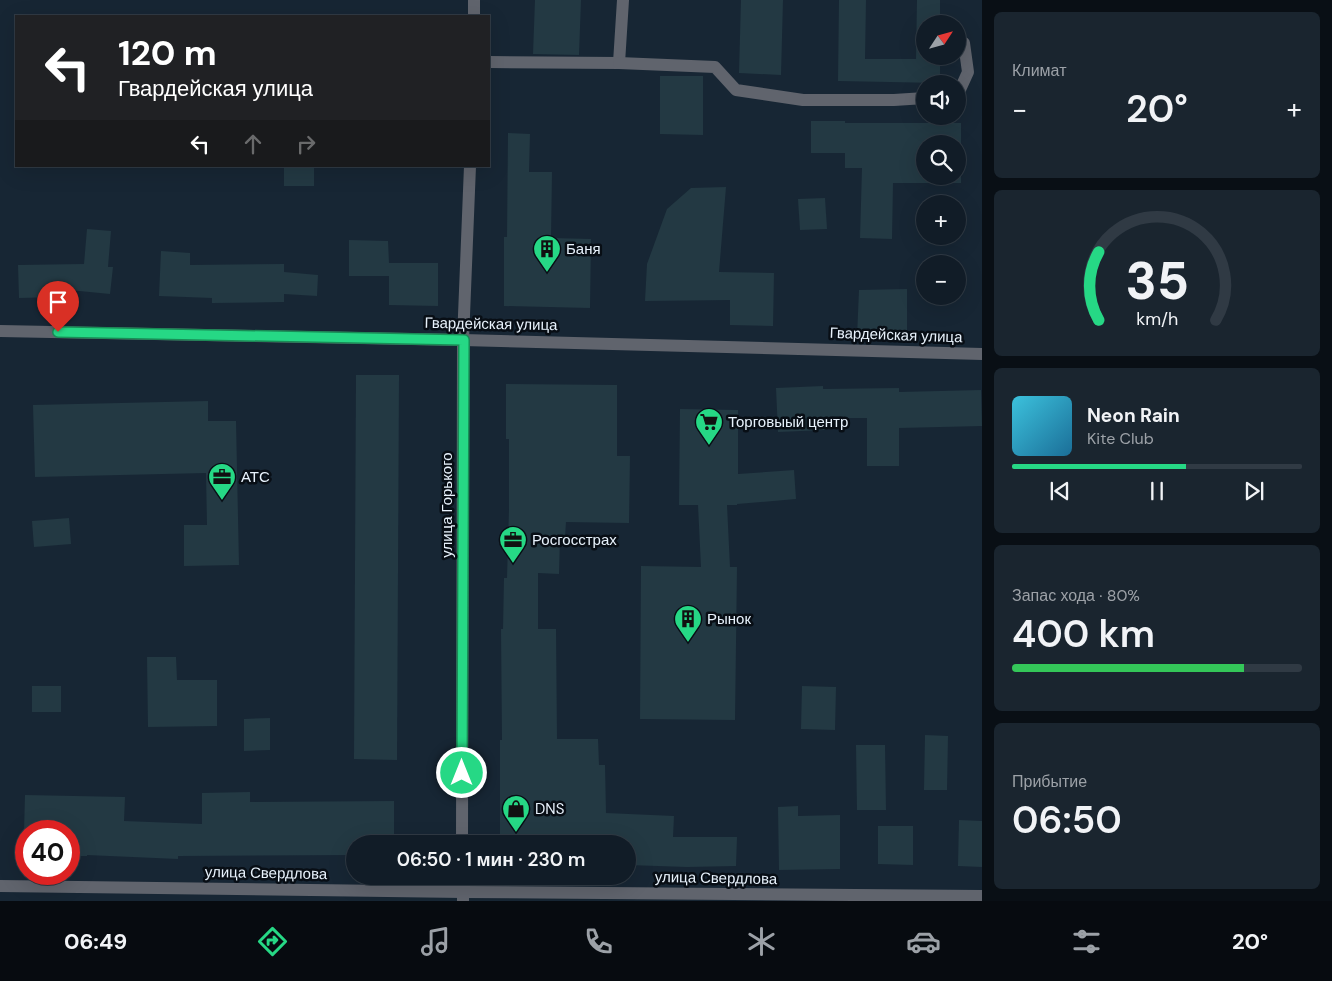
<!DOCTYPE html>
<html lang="ru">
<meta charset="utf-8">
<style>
body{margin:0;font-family:"DM Sans",sans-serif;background:#1a252f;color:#f1f3f6;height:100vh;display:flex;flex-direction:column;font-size:19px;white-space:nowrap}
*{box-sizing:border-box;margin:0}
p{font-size:16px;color:#9ca1a7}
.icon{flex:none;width:28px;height:28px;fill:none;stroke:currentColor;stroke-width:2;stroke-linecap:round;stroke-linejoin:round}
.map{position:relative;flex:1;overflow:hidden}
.details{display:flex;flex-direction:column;gap:12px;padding:12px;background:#090f15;width:350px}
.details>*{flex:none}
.banner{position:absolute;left:15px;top:15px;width:475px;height:152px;border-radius:0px;box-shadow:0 5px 20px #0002,0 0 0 1px #303a44;background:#202124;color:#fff;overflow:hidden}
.needle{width:32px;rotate:54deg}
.controls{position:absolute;left:916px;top:15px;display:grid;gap:10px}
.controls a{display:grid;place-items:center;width:50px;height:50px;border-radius:50%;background:#111c27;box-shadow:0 5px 20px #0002,0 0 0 1px #303a44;font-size:25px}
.speed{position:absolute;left:15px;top:820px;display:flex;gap:10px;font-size:25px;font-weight:700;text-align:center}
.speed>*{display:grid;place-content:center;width:65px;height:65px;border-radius:50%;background:#111c27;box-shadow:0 5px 20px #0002,0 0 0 1px #303a44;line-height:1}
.speed .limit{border:8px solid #d22;background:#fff;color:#111}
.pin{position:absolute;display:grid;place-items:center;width:42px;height:42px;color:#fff;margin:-51px -21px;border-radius:50% 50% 50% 0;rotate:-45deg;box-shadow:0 0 5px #0007}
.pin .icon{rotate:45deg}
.me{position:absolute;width:55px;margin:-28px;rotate:0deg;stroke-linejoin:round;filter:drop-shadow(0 0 4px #0008)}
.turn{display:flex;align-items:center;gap:18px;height:105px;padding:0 20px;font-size:22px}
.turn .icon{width:65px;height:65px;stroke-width:2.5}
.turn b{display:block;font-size:35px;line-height:42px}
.lanes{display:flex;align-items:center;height:48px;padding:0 20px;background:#0003;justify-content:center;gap:25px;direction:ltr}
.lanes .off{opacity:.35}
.big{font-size:38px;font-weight:600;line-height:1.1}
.details .widget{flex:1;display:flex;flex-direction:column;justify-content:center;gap:8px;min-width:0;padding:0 18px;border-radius:8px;background:#1a252f}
.details .dial{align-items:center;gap:0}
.dial svg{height:130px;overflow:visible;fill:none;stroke:#303a44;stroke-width:7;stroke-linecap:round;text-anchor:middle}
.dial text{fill:#f1f3f6;stroke:none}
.song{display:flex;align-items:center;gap:15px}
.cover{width:60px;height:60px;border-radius:8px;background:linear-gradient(135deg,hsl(190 70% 55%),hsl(200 70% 35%))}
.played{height:5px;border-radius:2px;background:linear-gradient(90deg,#26d885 60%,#303a44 60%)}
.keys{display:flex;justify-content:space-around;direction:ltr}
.heat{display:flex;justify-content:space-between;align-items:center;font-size:28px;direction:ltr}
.charge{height:8px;border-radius:4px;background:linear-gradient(90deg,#34c759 80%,#303a44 0)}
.trip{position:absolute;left:346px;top:835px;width:290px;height:50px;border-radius:25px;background:#111c27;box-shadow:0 5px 20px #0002,0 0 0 1px #303a44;font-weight:600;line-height:50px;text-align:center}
.menu{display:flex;height:80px;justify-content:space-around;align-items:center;background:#070b10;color:#9ca1a7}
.menu .icon{width:35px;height:35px}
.menu .current{color:#26d885}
.menu b{font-size:22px;color:#f1f3f6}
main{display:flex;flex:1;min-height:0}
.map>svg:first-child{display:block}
</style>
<main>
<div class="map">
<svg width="982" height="901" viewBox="0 0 982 901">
<rect width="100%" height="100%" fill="#172634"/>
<!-- building -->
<g fill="#233943" fill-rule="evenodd">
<polygon points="535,0 581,0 579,55 533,54"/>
<polygon points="741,0 783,0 781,75 739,73"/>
<polygon points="839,0 866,0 865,59 916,59 917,0 940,0 940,24 925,24 925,56 940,56 940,83 838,81"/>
<polygon points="660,76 703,76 703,135 660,134"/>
<path d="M811,121H845V123H961V183H893L892,239L860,238L862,168H845V153H811ZM925,144H958V176H925Z"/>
<polygon points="508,133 530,134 529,172 552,172 551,238 591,239 590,308 504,306 504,237 507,237"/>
<rect x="284" y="166" width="30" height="20"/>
<polygon points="726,187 719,272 774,273 773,326 730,325 730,300 645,301 647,264 667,209 691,188"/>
<polygon points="825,198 827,229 800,230 798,199"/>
<polygon points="87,229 111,231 108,267 113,267 110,294 59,289 59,297 19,298 18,265 84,264"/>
<polygon points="349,240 388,241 389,263 438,263 438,306 389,305 389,276 349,276"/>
<polygon points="161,251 190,253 190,265 284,264 284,272 318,275 317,296 284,294 284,302 212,303 212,298 159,296"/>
<polygon points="907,289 907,336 857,337 859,290"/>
<polygon points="356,375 399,375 397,760 354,759"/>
<polygon points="506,384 617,385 617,456 630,456 629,523 566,522 565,537 560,537 559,574 538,573 538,629 556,629 557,739 598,739 599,765 605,765 606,813 674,816 673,837 737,837 736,866 687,867 628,865 628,844 500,844 500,740 502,740 501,629 503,629 504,578 507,578 509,509 509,439 506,439"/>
<polygon points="823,386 823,389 899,388 899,392 981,390 982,426 899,428 899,466 867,466 867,418 824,418 825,430 778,432 776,388"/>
<polygon points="208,401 208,421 236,421 239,565 184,566 184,525 207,525 206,473 35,477 33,405"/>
<polygon points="680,409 738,410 738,474 794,470 796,499 737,504 737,505 727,505 730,567 737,567 735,720 640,719 641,566 701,567 698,505 679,505"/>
<polygon points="69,518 71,544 34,547 32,521"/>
<polygon points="147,657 176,657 177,680 217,680 217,726 148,727"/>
<rect x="32" y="686" width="29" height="26"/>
<polygon points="802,686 836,687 835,730 801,729"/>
<polygon points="270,718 270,750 244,751 244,719"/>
<polygon points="925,735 948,736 947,790 924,790"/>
<polygon points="856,745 885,745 886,810 857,810"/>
<polygon points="250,792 250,802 394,801 394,844 355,844 355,855 178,856 178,859 87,855 87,856 69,856 69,831 24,831 25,795 125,797 124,821 202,824 202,793"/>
<polygon points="798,806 798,816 840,815 840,869 779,870 778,807"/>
<polygon points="959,820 982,821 982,867 958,866"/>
<polygon points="878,826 913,826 913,865 878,864"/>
</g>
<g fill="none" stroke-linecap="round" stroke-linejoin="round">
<!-- minor -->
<g stroke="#60646d" stroke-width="12">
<polyline points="474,16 474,0"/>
<polyline points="489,62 619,63 623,0"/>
<polyline points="619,63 715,67 736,90 803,100 894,100 925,98"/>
<polyline points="958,94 968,72 964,43"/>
<polyline points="0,331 463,340 982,354"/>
<polyline points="462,844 463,340 470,166"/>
<polyline points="0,886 463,892 982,896"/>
<polyline points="463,901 463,876"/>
</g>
</g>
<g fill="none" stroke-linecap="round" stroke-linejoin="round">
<defs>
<polyline id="route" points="58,332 464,340 462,773"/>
</defs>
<!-- route casing -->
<use href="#route" stroke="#198c56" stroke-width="12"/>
<!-- route -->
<use href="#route" stroke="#26d885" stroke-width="9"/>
</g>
<!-- icons -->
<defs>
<symbol id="building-pin" viewBox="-11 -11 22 30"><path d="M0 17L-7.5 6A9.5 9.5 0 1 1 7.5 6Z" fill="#26d885" stroke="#080e15"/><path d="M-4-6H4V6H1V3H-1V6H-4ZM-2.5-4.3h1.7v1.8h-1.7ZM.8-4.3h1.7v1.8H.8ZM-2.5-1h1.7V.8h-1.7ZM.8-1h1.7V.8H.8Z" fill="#111"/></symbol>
<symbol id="supermarket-pin" viewBox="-11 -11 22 30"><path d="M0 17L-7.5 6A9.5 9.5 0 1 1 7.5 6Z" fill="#26d885" stroke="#080e15"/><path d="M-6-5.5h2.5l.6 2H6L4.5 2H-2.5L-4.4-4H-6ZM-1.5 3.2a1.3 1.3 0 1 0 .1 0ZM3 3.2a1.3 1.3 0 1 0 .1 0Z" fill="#111"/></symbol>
<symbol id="office-pin" viewBox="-11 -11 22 30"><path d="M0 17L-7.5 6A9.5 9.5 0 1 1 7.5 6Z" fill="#26d885" stroke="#080e15"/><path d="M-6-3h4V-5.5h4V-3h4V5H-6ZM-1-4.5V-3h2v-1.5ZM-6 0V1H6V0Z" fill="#111"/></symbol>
<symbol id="shop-pin" viewBox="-11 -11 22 30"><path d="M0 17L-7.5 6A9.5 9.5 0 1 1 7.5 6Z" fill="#26d885" stroke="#080e15"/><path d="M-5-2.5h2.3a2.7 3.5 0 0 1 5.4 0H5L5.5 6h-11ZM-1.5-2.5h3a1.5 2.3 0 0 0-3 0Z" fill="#111"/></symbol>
</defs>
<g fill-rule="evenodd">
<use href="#building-pin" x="531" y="233" width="32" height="43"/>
<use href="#supermarket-pin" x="693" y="406" width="32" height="43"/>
<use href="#office-pin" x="206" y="461" width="32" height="43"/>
<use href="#office-pin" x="497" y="524" width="32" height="43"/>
<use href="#building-pin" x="672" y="603" width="32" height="43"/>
<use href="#shop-pin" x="500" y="793" width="32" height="43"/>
</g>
<g text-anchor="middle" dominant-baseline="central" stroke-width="5" stroke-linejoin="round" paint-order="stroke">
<!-- poi labels -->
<g font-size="15" fill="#e8f2fc" stroke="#080e15" text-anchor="start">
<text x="566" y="249">Баня</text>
<text x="728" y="422">Торговыый центр</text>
<text x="241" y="477">АТС</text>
<text x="532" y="540">Росгосстрах</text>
<text x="707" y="619">Рынок</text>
<text x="535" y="809">DNS</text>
</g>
<!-- street labels -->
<g font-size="15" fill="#e8f2fc" stroke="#080e15">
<text transform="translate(491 324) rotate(1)">Гвардейская улица</text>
<text transform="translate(896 335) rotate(2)">Гвардейская улица</text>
<text transform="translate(447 505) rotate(-90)">улица Горького</text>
<text transform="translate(266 873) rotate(1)">улица Свердлова</text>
<text transform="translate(716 878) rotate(1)">улица Свердлова</text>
</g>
</g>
</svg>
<div class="controls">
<a><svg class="needle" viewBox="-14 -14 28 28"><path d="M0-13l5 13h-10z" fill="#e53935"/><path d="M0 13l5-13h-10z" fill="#9ca1a7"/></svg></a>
<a><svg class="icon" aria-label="sound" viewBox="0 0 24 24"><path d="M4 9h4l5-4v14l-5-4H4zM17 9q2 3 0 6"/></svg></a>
<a><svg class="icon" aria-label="search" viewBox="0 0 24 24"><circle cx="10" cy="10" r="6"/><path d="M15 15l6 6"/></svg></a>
<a>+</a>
<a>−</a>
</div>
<div class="speed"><div class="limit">40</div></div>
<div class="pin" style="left:58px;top:332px;background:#d93025"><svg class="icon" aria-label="arrive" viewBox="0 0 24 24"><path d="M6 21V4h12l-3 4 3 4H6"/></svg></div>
<svg class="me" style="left:462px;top:773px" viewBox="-20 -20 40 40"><circle r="17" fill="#26d885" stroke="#fff" stroke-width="3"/><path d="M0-11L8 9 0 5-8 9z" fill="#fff"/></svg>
<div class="trip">06:50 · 1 мин · 230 m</div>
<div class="banner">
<div class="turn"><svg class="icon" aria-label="left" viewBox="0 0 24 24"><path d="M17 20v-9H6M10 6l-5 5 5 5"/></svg><div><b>120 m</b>Гвардейская улица</div></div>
<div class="lanes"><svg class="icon" aria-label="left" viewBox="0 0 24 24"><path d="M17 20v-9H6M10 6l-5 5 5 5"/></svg><svg class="icon off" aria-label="ahead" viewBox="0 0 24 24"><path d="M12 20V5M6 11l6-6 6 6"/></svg><svg class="icon off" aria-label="right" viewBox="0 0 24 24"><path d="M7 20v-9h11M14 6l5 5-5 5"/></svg></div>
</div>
</div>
<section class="details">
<div class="widget"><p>Климат</p>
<div class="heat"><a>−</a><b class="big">20°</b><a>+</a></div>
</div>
<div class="widget dial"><svg viewBox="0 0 100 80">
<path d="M14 69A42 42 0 1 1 86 69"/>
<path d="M14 69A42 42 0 0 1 14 27" stroke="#26d885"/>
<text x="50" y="56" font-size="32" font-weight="700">35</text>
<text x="50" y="72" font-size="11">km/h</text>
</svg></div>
<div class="widget">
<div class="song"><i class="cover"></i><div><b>Neon Rain</b><p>Kite Club</p></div></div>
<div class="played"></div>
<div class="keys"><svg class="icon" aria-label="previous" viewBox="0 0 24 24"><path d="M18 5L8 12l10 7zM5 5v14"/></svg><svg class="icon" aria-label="pause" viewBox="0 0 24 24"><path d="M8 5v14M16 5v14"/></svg><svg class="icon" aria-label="next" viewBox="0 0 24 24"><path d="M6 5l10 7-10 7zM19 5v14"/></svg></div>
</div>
<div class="widget"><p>Запас хода · 80%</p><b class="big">400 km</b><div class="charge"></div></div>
<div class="widget"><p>Прибытие</p><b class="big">06:50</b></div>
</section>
</main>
<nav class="menu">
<b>06:49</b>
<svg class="icon current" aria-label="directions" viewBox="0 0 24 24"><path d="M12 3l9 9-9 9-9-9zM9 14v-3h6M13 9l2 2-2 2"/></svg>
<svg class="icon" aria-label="music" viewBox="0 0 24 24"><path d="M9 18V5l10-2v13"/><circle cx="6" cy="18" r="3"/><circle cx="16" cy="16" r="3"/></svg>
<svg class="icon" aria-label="phone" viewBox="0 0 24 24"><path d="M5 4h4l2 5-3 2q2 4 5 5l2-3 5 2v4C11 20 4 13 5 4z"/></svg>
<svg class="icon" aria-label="climate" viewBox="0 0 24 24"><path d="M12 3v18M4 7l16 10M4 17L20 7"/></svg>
<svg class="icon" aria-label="car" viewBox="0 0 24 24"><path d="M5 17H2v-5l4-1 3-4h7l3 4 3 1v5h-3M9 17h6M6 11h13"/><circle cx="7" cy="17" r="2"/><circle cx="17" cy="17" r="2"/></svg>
<svg class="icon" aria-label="filters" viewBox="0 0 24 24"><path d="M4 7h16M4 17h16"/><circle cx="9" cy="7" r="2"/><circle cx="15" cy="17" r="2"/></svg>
<b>20°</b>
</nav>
